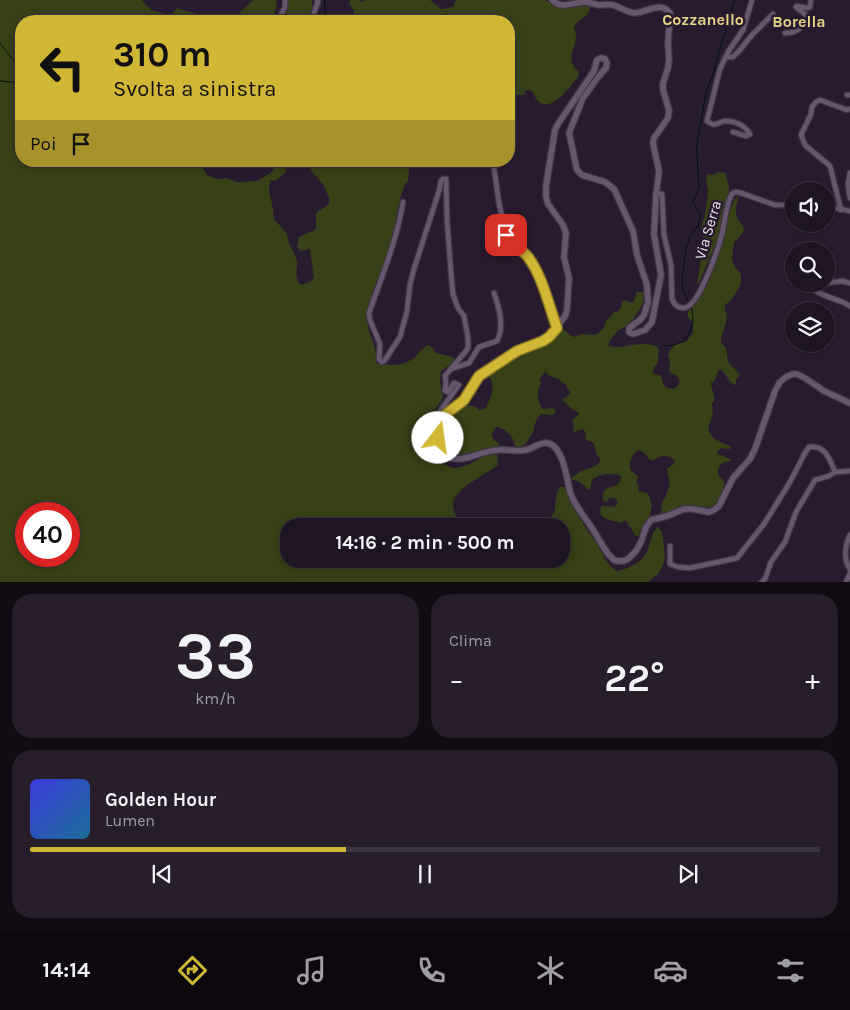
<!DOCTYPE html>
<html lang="it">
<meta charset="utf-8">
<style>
body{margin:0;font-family:Karla,sans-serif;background:#271d2b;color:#f1f3f6;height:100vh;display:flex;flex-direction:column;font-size:19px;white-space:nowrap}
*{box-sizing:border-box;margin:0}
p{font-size:16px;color:#a19ea6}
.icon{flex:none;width:28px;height:28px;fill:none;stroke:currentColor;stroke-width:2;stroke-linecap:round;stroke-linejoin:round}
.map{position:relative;height:582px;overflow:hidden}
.sheet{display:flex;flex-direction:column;gap:12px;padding:12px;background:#110b13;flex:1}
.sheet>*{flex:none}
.guide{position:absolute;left:15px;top:15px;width:500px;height:152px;border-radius:20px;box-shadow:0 2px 8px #0003,0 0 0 1px #3c3341;background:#d1b736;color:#111;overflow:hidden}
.fabs{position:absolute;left:785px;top:182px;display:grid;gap:10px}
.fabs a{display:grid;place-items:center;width:50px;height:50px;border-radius:50%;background:#1f1423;box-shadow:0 2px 8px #0003,0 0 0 1px #3c3341;font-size:25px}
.speed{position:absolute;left:15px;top:502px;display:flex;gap:10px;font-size:25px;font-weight:700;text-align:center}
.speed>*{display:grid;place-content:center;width:65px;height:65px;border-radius:50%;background:#1f1423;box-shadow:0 2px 8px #0003,0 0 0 1px #3c3341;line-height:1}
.speed .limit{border:8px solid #d22;background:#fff;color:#111}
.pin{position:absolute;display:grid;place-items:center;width:42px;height:42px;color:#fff;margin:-21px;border-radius:10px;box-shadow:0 2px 8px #0006}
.me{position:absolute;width:55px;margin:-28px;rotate:15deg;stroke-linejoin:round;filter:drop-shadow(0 0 4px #0008)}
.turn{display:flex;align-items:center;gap:18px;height:105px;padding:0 15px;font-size:22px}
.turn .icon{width:65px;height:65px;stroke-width:2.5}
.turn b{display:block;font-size:35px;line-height:42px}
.then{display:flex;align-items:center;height:48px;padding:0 15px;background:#0003;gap:10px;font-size:19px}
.big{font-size:38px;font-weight:700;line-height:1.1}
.sheet .widget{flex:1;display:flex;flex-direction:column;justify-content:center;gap:8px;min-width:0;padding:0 18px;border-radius:20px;background:#271d2b}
.sheet .dial{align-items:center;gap:0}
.dial b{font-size:65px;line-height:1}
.song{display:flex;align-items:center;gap:15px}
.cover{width:60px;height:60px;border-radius:8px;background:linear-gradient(135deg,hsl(240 70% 55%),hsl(200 70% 35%))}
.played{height:5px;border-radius:2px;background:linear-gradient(90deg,#d1b736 40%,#3c3341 40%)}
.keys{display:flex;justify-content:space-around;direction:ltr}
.heat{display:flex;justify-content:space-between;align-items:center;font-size:28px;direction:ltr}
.sheet .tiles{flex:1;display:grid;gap:12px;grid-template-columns:1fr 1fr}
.widget:last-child{grid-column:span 2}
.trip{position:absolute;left:280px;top:518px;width:290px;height:50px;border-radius:20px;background:#1f1423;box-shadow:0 2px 8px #0003,0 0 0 1px #3c3341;font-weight:700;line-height:50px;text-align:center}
.dock{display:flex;height:80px;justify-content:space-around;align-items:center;background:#0c080e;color:#a19ea6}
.dock .icon{width:35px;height:35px}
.dock .current{color:#d1b736}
.dock b{font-size:22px;color:#f1f3f6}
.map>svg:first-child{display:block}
</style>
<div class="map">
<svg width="850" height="583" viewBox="0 0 850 583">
<rect width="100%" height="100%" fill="#291b2f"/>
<!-- green -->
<g fill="#374017" fill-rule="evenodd">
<path d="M0,0H142C151,12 156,12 171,15L177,8L203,16L233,19L253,0H276L277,6L272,21H21V161H202V166L207,175L216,179L227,178L236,182H247L257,181L272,172L277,161H287L286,172L275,181L270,180L269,190L273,209L274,219L287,234C287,244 295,251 297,261C298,271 293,275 301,285L310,282L314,278L310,249L301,251L297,247L299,237L313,231L316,228V213L328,205L330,200L324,186L311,170L310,165L312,161H410L408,181C400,187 397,218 394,229C389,251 380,274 373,296C371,302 367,308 367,314C365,331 378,344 376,363C389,366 407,366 416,356C421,351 422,348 428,345L433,348L436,353C443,355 449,354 455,359L451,364L441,371L440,380L443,398L436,408L432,426L435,450L444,464L450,467L456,468L468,465L484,456L497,453L498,465C486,474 452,490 453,505C453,513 459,520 463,526H289V559H507C511,561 515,562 519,559H561V526H538C565,511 549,507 560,487H566C571,510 586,526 598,546C604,555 606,565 617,571C628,569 645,561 648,549C651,541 651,533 658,527L662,532L665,556L664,562L659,573L647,583L0,582ZM26,514H69V556H26Z"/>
<path d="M283,0H312C313,8 312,15 307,21H280L284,5Z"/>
<path d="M350,0H359L363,2L365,0H430L441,9L453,7L456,0H545C566,14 571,2 590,6C591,18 577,18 574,28C582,45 561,57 579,72L578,77C567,91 545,122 532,91L527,90L525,91L524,95H516L513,99L509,96V21H369L365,18L356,21L353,9L349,3Z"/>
<polygon points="718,172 725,173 729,187 729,195 717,241 699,283 697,284 702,252 705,245 701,228 705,215 707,200 708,189 706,182 707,174 714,175"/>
<path d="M738,196C738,202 735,207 736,213C737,226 754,225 734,242L732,260L735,267L741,274V284L732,299L725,305C724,309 727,313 727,317C726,326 721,334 721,343L726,348L728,362L740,374L736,380V385C728,384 727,372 719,369L714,382H711C711,389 715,394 714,401L712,403C712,404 713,410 713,411C712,421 704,429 713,437C717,442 726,443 731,447L730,449L721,448L717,452V454L731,459V461C722,461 717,466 718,475L725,482C723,490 719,503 712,507L689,506L661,514L662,502L665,498L670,484L667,469L675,463L674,459C668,455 660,455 655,460H650L643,452L638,450C634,453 628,462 630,468C631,472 636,474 639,477C636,481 635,481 639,486L638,491L647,493L650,497V502L652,503L650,517L644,524L638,536H636L626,521H623L621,523C611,519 597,521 601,506C608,505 615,510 618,502L615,498H610L606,502L603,501C600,480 621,493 621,476C611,473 600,473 592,480L590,490C584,487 580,480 573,480L571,478C575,475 578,473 582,471C590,467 608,466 596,453L594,443L585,439L586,435L584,430L582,429L574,432L573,430L574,425L572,421L579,414L578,412L573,410L562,400L570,394V392L567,388L566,385L557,378L549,376L548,374L546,372L544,373L540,379L541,384C536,391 537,402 543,409L553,408L556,411L555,413L551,415L541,414C536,419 534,425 534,431C528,437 526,451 515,446C514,437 505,428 496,427C490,434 491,439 499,443L500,446C495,449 490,448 484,450C473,453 464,458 452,456L442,441L440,435L443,421L448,415L463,405L474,406L480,410L486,408C490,398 498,384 487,376V374L508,358L552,337L559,330H565L570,335L575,337L581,334L596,335L604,328L606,321L615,311L617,312L621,308L622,301L625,300C635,306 634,300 637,292H644C646,303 635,319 626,326C624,328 622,328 619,330C615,333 610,340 608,345C615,350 634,343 644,344C649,344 653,346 657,346L659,351L658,356V363L654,367L653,372L654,374L661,376C664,399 688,386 676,375C674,374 671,373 669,371L670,360L668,356L669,351L676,344L686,342L693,333V323L688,317V312L695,301L711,272L720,250L731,207L735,199Z"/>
</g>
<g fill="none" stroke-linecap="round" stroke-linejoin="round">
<!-- stream -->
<g stroke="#001010" stroke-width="1">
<polyline points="321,21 325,13 325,0"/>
<polyline points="0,43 21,70"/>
<polyline points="0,81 21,83"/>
<polyline points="689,303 683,289 682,279 686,249 690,236 698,226 701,215 693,202 699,187 697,157 697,143 706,92 714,72 723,37 730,20 733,4 735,0"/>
<path d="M665,346C671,345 679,345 684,340C693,333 695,317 691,307"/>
</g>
<defs>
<g id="street">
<polyline points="278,21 285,7 285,0"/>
<polyline points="311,21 318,2 317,0"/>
<path d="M785,33C797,33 805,27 806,15L796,7L797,6L807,8L810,7L811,0"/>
<polyline points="726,57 733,57 739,51 752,35 773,14"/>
<polyline points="847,95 850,95"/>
<path d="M733,132L746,136L750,134C745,126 735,120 725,121C717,122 716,128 707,121L720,69L728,52L743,30L752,0"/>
<polyline points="493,161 499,203 506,235 513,245 528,257 535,268 557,328"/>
<polyline points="850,173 848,184 850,198"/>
<path d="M656,193L662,194L664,235L671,265L672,299C675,306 680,310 687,307C701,300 718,249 722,234C724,226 727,198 733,193C736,191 738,192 741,193L775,205H794"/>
<path d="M403,202C397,240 382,276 369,313L370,320L380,344L379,359L382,362L385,360L400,337L407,311L410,285L414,269L439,191L441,181L443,179H446L447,220L451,273L453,294L458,308L464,316L468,338V348L466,351L445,376L446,383L445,391L448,392L454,383L459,385L437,415L434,428L437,430"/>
<polyline points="826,206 850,211"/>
<polyline points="841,210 830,166 805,145 801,135 811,114 812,107 816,102 820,100 847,110 850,109"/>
<polyline points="826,283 842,281 850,283"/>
<path d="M819,284L815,285L814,289L816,291C827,298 839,299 850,306"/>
<path d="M451,369L469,363L479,347L497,341C505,327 499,307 494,293"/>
<path d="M850,535C845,545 843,560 850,569"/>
<path d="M670,546V564L678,567L690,568L737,558L764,524L790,482L805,453L809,447C826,445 830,460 835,472L850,471"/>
<polyline points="761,583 765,579 771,562 785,542 796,512 815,480 829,476 835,472"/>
<polyline points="846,583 850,573"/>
</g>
<path id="secondary" d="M552,0C562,10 572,2 585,2C590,2 595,5 600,5C604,5 608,4 612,5C619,6 626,12 634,13C646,13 661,0 670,13L668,43L669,60L668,68L663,83V90L669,110L668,118L654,138L653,143L659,171L656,195L654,234L661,275L652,322L645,330L633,334L629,332V328L640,320L644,315L648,302L647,285L637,255L633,231L614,189L605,182L582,175L577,170L570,137L569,133L583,98L599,76L606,68L607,63L605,59L601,58L597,60L594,71L558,124L555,130L546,186V197L548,204L563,225L566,233L564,257L569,278L567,310L565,316L549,337L543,341L517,351L479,376L474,382L468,395L464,400L441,418L438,424L437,430L438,438L451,458C467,462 482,450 499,450C509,449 519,453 529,449C535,447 541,442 547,443C563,445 567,479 570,492C574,505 584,516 592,528C597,536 602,545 608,554L614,560L618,561H623L628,559L636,551L641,542L646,527L651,520L667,516L684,509H692L709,512L714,510L719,506L733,478L750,459L755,449L775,391L780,382L786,377L793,374H797L805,378L824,391L850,403"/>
</defs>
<!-- street casing -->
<use href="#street" stroke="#403546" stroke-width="7"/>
<!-- secondary casing -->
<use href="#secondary" stroke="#403546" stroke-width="8"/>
<!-- street -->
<use href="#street" stroke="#67576e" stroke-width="4.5"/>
<!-- secondary -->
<use href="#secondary" stroke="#67576e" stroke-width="5.5"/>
</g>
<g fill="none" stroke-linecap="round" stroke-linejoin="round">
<defs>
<path id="route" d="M438,438L437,430L438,424L441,418L464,400L479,376L517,351L543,341L549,337L557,328C549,306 542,275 528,257C522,249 511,245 506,235"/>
</defs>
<!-- route casing -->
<use href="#route" stroke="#887723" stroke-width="12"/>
<!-- route -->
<use href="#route" stroke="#d1b736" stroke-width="9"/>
</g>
<g text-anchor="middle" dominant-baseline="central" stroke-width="5" stroke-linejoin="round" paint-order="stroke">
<!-- street labels -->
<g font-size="15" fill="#e8dfed" stroke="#291b2f">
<text transform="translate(708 230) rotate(-74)">Via Serra</text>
</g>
<!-- neighbourhood labels -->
<g font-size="16" font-weight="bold" fill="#e6d587" stroke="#291b2f">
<text x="703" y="19">Cozzanello</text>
<text x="799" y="21">Borella</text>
</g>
</g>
</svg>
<div class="fabs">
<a><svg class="icon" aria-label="sound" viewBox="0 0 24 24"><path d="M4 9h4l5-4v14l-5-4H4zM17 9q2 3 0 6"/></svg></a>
<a><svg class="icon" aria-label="search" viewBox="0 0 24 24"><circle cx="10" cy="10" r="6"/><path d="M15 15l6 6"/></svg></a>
<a><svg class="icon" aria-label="layers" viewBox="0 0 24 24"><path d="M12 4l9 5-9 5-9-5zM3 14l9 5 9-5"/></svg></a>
</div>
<div class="speed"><div class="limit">40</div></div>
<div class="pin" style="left:506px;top:235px;background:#d93025"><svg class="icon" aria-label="arrive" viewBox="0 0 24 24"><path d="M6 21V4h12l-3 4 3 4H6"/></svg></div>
<svg class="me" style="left:438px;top:438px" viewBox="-20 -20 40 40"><circle r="19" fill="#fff"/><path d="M0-13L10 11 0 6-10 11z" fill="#d1b736"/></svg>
<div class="trip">14:16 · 2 min · 500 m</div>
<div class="guide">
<div class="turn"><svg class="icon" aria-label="left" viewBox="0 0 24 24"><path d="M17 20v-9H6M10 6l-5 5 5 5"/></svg><div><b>310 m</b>Svolta a sinistra</div></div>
<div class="then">Poi<svg class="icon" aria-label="arrive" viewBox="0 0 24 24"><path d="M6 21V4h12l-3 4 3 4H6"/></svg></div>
</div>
</div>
<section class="sheet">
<div class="tiles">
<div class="widget dial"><b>33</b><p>km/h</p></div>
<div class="widget"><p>Clima</p>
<div class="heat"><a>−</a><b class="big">22°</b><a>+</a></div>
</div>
<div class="widget">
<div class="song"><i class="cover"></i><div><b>Golden Hour</b><p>Lumen</p></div></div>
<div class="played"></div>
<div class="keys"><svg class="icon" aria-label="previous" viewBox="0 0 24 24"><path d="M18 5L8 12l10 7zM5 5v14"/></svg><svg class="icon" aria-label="pause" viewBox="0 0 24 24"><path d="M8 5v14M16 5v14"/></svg><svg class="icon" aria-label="next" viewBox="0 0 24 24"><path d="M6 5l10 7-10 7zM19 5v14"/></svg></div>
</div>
</div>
</section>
<nav class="dock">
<b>14:14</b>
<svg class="icon current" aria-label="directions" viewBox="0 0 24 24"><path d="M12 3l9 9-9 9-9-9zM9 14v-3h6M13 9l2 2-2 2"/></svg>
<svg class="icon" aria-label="music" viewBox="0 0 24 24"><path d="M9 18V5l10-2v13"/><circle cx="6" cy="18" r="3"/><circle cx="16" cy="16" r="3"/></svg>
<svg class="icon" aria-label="phone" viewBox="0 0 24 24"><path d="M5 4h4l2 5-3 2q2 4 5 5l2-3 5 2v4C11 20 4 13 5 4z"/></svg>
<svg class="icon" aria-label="climate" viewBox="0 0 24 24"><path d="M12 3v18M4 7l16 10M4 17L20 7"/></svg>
<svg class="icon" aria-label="car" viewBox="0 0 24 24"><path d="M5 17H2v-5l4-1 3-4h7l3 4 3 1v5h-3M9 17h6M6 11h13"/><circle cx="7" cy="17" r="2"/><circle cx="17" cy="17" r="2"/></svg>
<svg class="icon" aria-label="filters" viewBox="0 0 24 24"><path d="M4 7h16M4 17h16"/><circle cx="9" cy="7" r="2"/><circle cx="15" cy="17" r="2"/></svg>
</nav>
